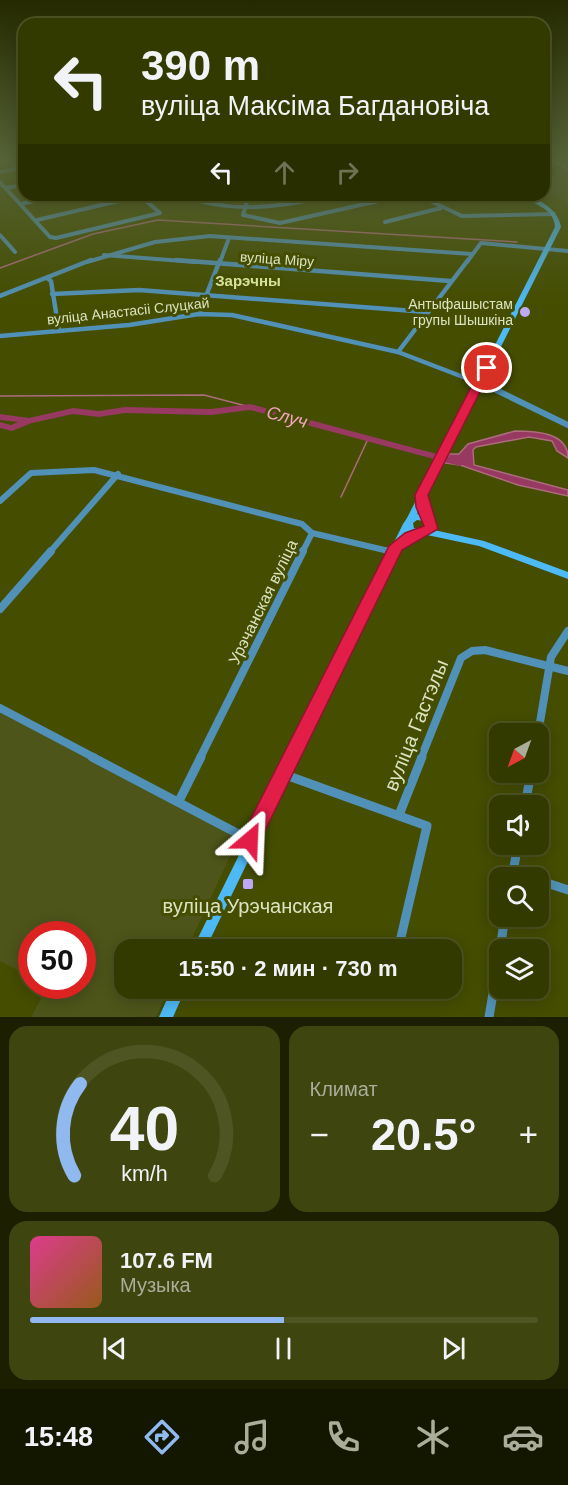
<!DOCTYPE html>
<html lang="ru">
<meta charset="utf-8">
<style>
body{margin:0;font-family:Arial,sans-serif;background:#3e450f;color:#f1f3f6;height:100vh;display:flex;flex-direction:column;font-size:22px;white-space:nowrap}
*{box-sizing:border-box;margin:0}
p{font-size:20px;color:#a9ad99}
.icon{flex:none;width:33px;height:33px;fill:none;stroke:currentColor;stroke-width:2;stroke-linecap:round;stroke-linejoin:round}
.map{position:relative;height:1017px;overflow:hidden}
.sheet{display:flex;flex-direction:column;gap:9px;padding:9px;background:#1c2000;flex:1}
.sheet>*{flex:none}
.top-card{position:absolute;left:18px;top:18px;width:532px;height:183px;border-radius:18px;box-shadow:0 3px 15px #0003,0 0 0 2px #4e5422;background:#333a00;color:#f1f3f6;overflow:hidden}
.needle{width:39px;rotate:221deg}
.fabs{position:absolute;left:489px;top:723px;display:grid;gap:12px}
.fabs a{display:grid;place-items:center;width:60px;height:60px;border-radius:12px;background:#333a00;box-shadow:0 3px 15px #0003,0 0 0 2px #4e5422;font-size:30px}
.speed{position:absolute;left:18px;top:921px;display:flex;gap:12px;font-size:30px;font-weight:700;text-align:center}
.speed>*{display:grid;place-content:center;width:78px;height:78px;border-radius:50%;background:#333a00;box-shadow:0 3px 15px #0003,0 0 0 2px #4e5422;line-height:1}
.speed .limit{border:9px solid #d22;background:#fff;color:#111}
.pin{position:absolute;display:grid;place-items:center;width:51px;height:51px;color:#fff;margin:-26px;border:3px solid #fff;border-radius:50%;box-shadow:0 2px 6px #0007}
.me{position:absolute;width:66px;margin:-33px;rotate:26deg;stroke-linejoin:round;filter:drop-shadow(0 0 4px #0008)}
.turn{display:flex;align-items:center;gap:21px;height:126px;padding:0 24px;font-size:27px}
.turn .icon{width:78px;height:78px;stroke-width:2.5}
.turn b{display:block;font-size:42px;line-height:51px}
.lanes{display:flex;align-items:center;height:57px;padding:0 24px;background:#0003;justify-content:center;gap:30px;direction:ltr}
.lanes .off{opacity:.35}
.big{font-size:45px;font-weight:800;line-height:1.1}
.sheet .card{flex:1;display:flex;flex-direction:column;justify-content:center;gap:9px;min-width:0;padding:0 21px;border-radius:18px;background:#3e450f}
.sheet .dial{align-items:center;gap:0}
.dial svg{height:156px;overflow:visible;fill:none;stroke:#4e5422;stroke-width:7;stroke-linecap:round;text-anchor:middle}
.dial text{fill:#f1f3f6;stroke:none}
.song{display:flex;align-items:center;gap:18px}
.cover{width:72px;height:72px;border-radius:9px;background:linear-gradient(135deg,hsl(330 70% 55%),hsl(30 70% 35%))}
.played{height:6px;border-radius:3px;background:linear-gradient(90deg,#90b9f0 50%,#4e5422 50%)}
.keys{display:flex;justify-content:space-around;direction:ltr}
.heat{display:flex;justify-content:space-between;align-items:center;font-size:33px;direction:ltr}
.sheet .tiles{flex:1;display:grid;gap:9px;grid-template-columns:1fr 1fr}
.card:last-child{grid-column:span 2}
.trip{position:absolute;left:114px;top:939px;width:348px;height:60px;border-radius:18px;background:#333a00;box-shadow:0 3px 15px #0003,0 0 0 2px #4e5422;font-weight:800;line-height:60px;text-align:center}
.tab-bar{display:flex;height:96px;justify-content:space-around;align-items:center;background:#141700;color:#a9ad99}
.tab-bar .icon{width:42px;height:42px}
.tab-bar .on{color:#90b9f0}
.tab-bar b{font-size:27px;color:#f1f3f6}
.map>svg:first-child{display:block}
</style>
<div class="map">
<svg width="568" height="1017" viewBox="0 0 568 1017">
<rect width="100%" height="100%" fill="#444d00"/>
<!-- built -->
<g fill="#4d551a">
<polygon points="545,161 568,172 568,205 566,204 567,202 552,195 543,197 539,195 544,195"/>
<polygon points="0,711 238,839 187,949 124,950 124,988 169,989 156,1017 31,1017 48,986 82,986 82,934 32,934 31,977 0,961"/>
</g>
<!-- water -->
<path fill="#973960" stroke="#ac6c7d" stroke-width="1.5" d="M515,431C535,431 568,432 568,458L557,451L552,441L529,437L476,447L473,450L474,465L568,490V496L518,485L460,465L445,463L449,454H459L468,444Z"/>
<g fill="none" stroke-linecap="round" stroke-linejoin="round">
<!-- stream -->
<g stroke="#ac6c7d" stroke-width="1.5">
<polyline points="0,268 93,234 158,220 517,242"/>
<polyline points="0,396 204,395 250,407"/>
<polyline points="341,497 368,439"/>
</g>
<!-- river -->
<polygon fill="#973960" fill-rule="evenodd" points="250,404 463,461 465,463 460,466 250,410 211,415 125,413 99,417 73,414 32,423 12,431 0,428 0,422 11,425 18,422 0,420 0,414 29,418 73,408 99,411 125,407 211,409"/>
<!-- street-far4 -->
<g stroke="#5291b7" stroke-width="4">
<polyline points="0,172 24,167"/>
<polyline points="0,182 50,237 56,238 160,213 139,195"/>
<polyline points="6,188 24,185"/>
<path d="M181,195C231,215 282,207 333,195"/>
<polyline points="249,195 243,215 280,223 405,195"/>
<polyline points="418,195 462,216 554,214"/>
<polyline points="21,204 61,195"/>
<polyline points="37,220 140,196"/>
<polyline points="385,222 441,208"/>
<polyline points="0,235 15,252"/>
<polyline points="104,255 196,262"/>
<polyline points="87,262 155,242 210,236 472,254"/>
<polyline points="220,262 229,238"/>
<polyline points="467,262 481,243 568,251"/>
</g>
<!-- street-far3 -->
<g stroke="#5291b7" stroke-width="4.5">
<polyline points="176,260 450,281"/>
<polyline points="47,278 51,281 59,331"/>
<polyline points="52,294 139,290 427,312"/>
<polyline points="0,296 91,260"/>
<polyline points="199,314 220,260"/>
<polyline points="0,336 129,325 199,314 232,315 398,352 497,390"/>
<polyline points="398,352 468,260"/>
</g>
<!-- street-far2 -->
<g stroke="#5291b7" stroke-width="6">
<polyline points="494,389 568,425"/>
<polyline points="0,501 31,473 94,470 302,524 312,533 393,552"/>
<polyline points="49,553 118,474"/>
<polyline points="302,553 312,533"/>
</g>
<!-- street-far1 -->
<g stroke="#5291b7" stroke-width="8">
<polyline points="389,551 393,552"/>
<polyline points="0,609 51,551"/>
<polyline points="0,708 95,758"/>
<polyline points="538,734 551,657 568,631"/>
<polyline points="200,758 303,551"/>
<polyline points="421,758 461,658 472,651 485,650 568,671"/>
</g>
<!-- street -->
<g stroke="#5291b7" stroke-width="9">
<polyline points="92,757 250,840"/>
<polyline points="283,774 427,826 398,950"/>
<polyline points="179,801 201,757"/>
<polyline points="525,806 531,772"/>
<polyline points="399,815 422,757"/>
<polyline points="513,871 533,878"/>
<polyline points="512,878 518,844"/>
<polyline points="538,880 568,890"/>
<polyline points="500,950 505,916"/>
<polyline points="489,1017 500,952"/>
</g>
<!-- secondary -->
<g fill="#4db9f5" fill-rule="evenodd">
<path d="M518,195C535,195 559,209 561,227L417,514C425,515 431,516 436,523L434,530L484,541L568,572V579L479,546L427,535L423,536L408,531L205,950H192L403,524L407,518L555,227C554,207 532,204 518,195ZM417,520L424,521L428,524L427,527L422,530L414,528L413,523Z"/>
<polygon points="172,988 186,988 173,1017 159,1017"/>
</g>
<defs>
<polyline id="rail" points="549,160 568,168"/>
</defs>
<!-- rail casing -->
<use href="#rail" stroke="#b0b789" stroke-width="3"/>
<!-- rail -->
<use href="#rail" stroke="#444d00" stroke-width="1.5" stroke-dasharray="3" stroke-linecap="butt"/>
</g>
<!-- sky -->
<linearGradient id="sky" x2="0" y2="1"><stop stop-color="#252a00"/><stop offset="0.53" stop-color="#566237"/><stop offset="1" stop-color="#566237" stop-opacity="0"/></linearGradient>
<rect width="568" height="302" fill="url(#sky)"/>
<!-- route -->
<polygon fill="#e11d48" stroke="#92132f" stroke-width="1.5" points="487,365 492,368 428,495 438,529 402,550 257,847 250,850 243,847 240,840 243,834 389,546 405,533 424,526 416,507 415,495 481,368"/>
<!-- markers -->
<g fill="#bea9f4" stroke="#444d00" stroke-width="2">
<circle cx="525" cy="312" r="6"/>
<rect x="242" y="878" width="12" height="12" rx="3"/>
</g>
<g text-anchor="middle" dominant-baseline="central" stroke-width="6" stroke-linejoin="round" paint-order="stroke">
<!-- far-street labels -->
<g font-size="14" fill="#dce3c1" stroke="#444d00">
<text transform="translate(277 259) rotate(4)">вуліца Міру</text>
<text transform="translate(128 311) rotate(-6)">вуліца Анастасіі Слуцкай</text>
</g>
<!-- far-poi labels -->
<g font-size="14" fill="#dce3c1" stroke="#444d00" text-anchor="end">
<text x="513" y="304">Антыфашыстам<tspan x="513" dy="16">групы Шышкіна</tspan></text>
</g>
<!-- far-neighbourhood labels -->
<g font-size="15" font-weight="bold" fill="#d5e29b" stroke="#444d00">
<text x="248" y="280">Зарэчны</text>
</g>
<!-- street labels -->
<g font-size="16" fill="#dce3c1" stroke="#444d00">
<text transform="translate(263 602) rotate(-64)">Урэчанская вуліца</text>
</g>
<!-- water labels -->
<g font-size="18" font-style="italic" fill="#f3a6c1" stroke="#444d00">
<text transform="translate(287 417) rotate(15)">Случ</text>
</g>
<!-- near-street labels -->
<g font-size="20" fill="#dce3c1" stroke="#444d00">
<text transform="translate(416 725) rotate(-68)">вуліца Гастэлы</text>
</g>
<!-- near-poi labels -->
<g font-size="20" fill="#dce3c1" stroke="#444d00">
<text x="248" y="906">вуліца Урэчанская</text>
</g>
</g>
</svg>
<div class="fabs">
<a><svg class="needle" viewBox="-14 -14 28 28"><path d="M0-13l5 13h-10z" fill="#e53935"/><path d="M0 13l5-13h-10z" fill="#a9ad99"/></svg></a>
<a><svg class="icon" aria-label="sound" viewBox="0 0 24 24"><path d="M4 9h4l5-4v14l-5-4H4zM17 9q2 3 0 6"/></svg></a>
<a><svg class="icon" aria-label="search" viewBox="0 0 24 24"><circle cx="10" cy="10" r="6"/><path d="M15 15l6 6"/></svg></a>
<a><svg class="icon" aria-label="layers" viewBox="0 0 24 24"><path d="M12 4l9 5-9 5-9-5zM3 14l9 5 9-5"/></svg></a>
</div>
<div class="speed"><div class="limit">50</div></div>
<div class="pin" style="left:487px;top:368px;background:#d93025"><svg class="icon" aria-label="arrive" viewBox="0 0 24 24"><path d="M6 21V4h12l-3 4 3 4H6"/></svg></div>
<svg class="me" style="left:250px;top:840px" viewBox="-20 -20 40 40"><path d="M0-17L14 15 0 8-14 15z" fill="#e11d48" stroke="#fff" stroke-width="4"/></svg>
<div class="trip">15:50 · 2 мин · 730 m</div>
<div class="top-card">
<div class="turn"><svg class="icon" aria-label="left" viewBox="0 0 24 24"><path d="M17 20v-9H6M10 6l-5 5 5 5"/></svg><div><b>390 m</b>вуліца Максіма Багдановіча</div></div>
<div class="lanes"><svg class="icon" aria-label="left" viewBox="0 0 24 24"><path d="M17 20v-9H6M10 6l-5 5 5 5"/></svg><svg class="icon off" aria-label="ahead" viewBox="0 0 24 24"><path d="M12 20V5M6 11l6-6 6 6"/></svg><svg class="icon off" aria-label="right" viewBox="0 0 24 24"><path d="M7 20v-9h11M14 6l5 5-5 5"/></svg></div>
</div>
</div>
<section class="sheet">
<div class="tiles">
<div class="card dial"><svg viewBox="0 0 100 80">
<path d="M14 69A42 42 0 1 1 86 69"/>
<path d="M14 69A42 42 0 0 1 17 22" stroke="#90b9f0"/>
<text x="50" y="56" font-size="32" font-weight="700">40</text>
<text x="50" y="72" font-size="11">km/h</text>
</svg></div>
<div class="card"><p>Климат</p>
<div class="heat"><a>−</a><b class="big">20.5°</b><a>+</a></div>
</div>
<div class="card">
<div class="song"><i class="cover"></i><div><b>107.6 FM</b><p>Музыка</p></div></div>
<div class="played"></div>
<div class="keys"><svg class="icon" aria-label="previous" viewBox="0 0 24 24"><path d="M18 5L8 12l10 7zM5 5v14"/></svg><svg class="icon" aria-label="pause" viewBox="0 0 24 24"><path d="M8 5v14M16 5v14"/></svg><svg class="icon" aria-label="next" viewBox="0 0 24 24"><path d="M6 5l10 7-10 7zM19 5v14"/></svg></div>
</div>
</div>
</section>
<nav class="tab-bar">
<b>15:48</b>
<svg class="icon on" aria-label="directions" viewBox="0 0 24 24"><path d="M12 3l9 9-9 9-9-9zM9 14v-3h6M13 9l2 2-2 2"/></svg>
<svg class="icon" aria-label="music" viewBox="0 0 24 24"><path d="M9 18V5l10-2v13"/><circle cx="6" cy="18" r="3"/><circle cx="16" cy="16" r="3"/></svg>
<svg class="icon" aria-label="phone" viewBox="0 0 24 24"><path d="M5 4h4l2 5-3 2q2 4 5 5l2-3 5 2v4C11 20 4 13 5 4z"/></svg>
<svg class="icon" aria-label="climate" viewBox="0 0 24 24"><path d="M12 3v18M4 7l16 10M4 17L20 7"/></svg>
<svg class="icon" aria-label="car" viewBox="0 0 24 24"><path d="M5 17H2v-5l4-1 3-4h7l3 4 3 1v5h-3M9 17h6M6 11h13"/><circle cx="7" cy="17" r="2"/><circle cx="17" cy="17" r="2"/></svg>
</nav>
